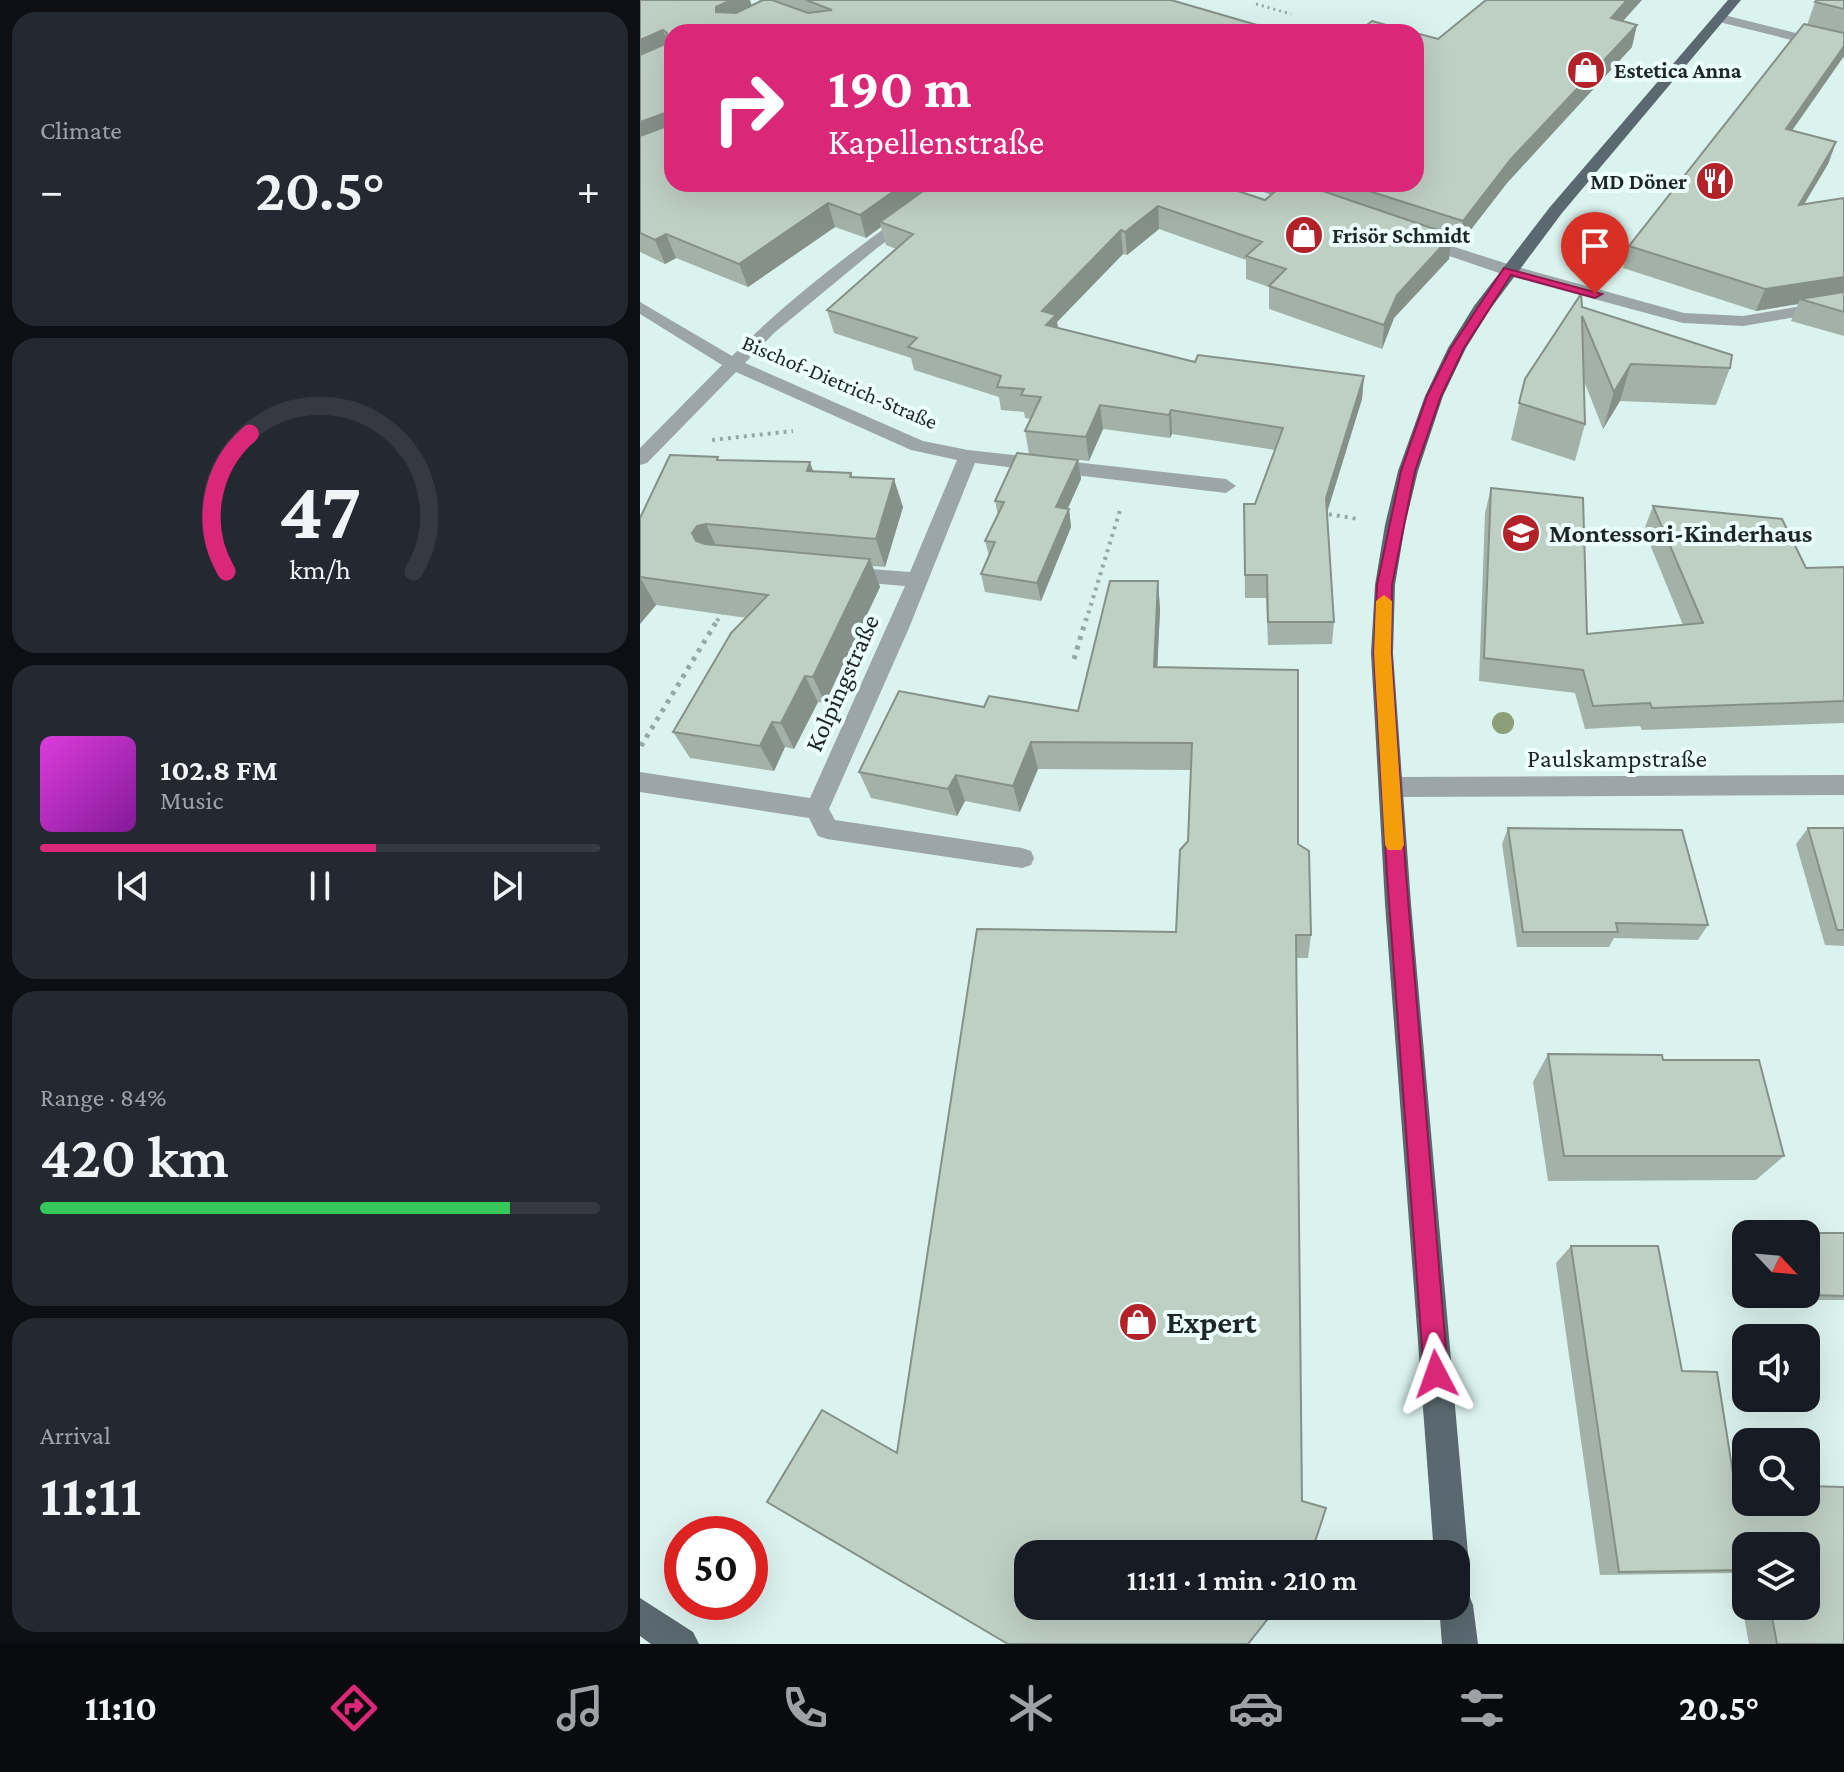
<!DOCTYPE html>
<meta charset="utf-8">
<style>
body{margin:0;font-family:"Crimson Pro",serif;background:#242831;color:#f1f3f6;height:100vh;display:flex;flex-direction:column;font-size:30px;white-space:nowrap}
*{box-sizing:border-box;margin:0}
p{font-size:26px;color:#9ea1a6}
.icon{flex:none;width:44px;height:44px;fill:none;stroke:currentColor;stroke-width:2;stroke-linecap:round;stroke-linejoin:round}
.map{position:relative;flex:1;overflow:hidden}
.drawer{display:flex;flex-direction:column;gap:12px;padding:12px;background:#0d0f14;width:640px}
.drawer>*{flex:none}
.top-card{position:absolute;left:24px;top:24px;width:760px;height:168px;border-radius:24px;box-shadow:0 8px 32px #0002;background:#db2777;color:#fff;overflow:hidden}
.needle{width:52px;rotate:116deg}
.tools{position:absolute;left:1092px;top:1220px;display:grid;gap:16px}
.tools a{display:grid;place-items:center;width:88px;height:88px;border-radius:16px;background:#171b24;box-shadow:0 8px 32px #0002;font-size:40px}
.speed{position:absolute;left:24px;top:1516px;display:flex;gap:16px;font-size:40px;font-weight:700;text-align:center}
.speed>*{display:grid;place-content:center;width:104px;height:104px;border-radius:50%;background:#171b24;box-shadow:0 8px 32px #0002;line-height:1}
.speed .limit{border:12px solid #d22;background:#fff;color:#111}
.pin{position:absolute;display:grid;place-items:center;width:68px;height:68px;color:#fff;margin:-82px -34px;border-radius:50% 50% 50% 0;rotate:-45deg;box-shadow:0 0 8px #0007}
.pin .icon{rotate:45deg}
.me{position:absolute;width:88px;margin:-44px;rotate:356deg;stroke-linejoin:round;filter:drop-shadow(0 0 6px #0008)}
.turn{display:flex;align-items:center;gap:28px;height:168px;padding:0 32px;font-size:36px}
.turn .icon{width:104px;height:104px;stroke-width:2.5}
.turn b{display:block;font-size:56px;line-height:68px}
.big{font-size:60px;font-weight:600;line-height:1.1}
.drawer .widget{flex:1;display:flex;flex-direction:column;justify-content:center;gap:12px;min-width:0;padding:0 28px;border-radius:24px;background:#242831}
.drawer .dial{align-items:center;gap:0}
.dial svg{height:208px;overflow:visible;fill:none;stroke:#363941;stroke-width:7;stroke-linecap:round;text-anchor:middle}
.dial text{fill:#f1f3f6;stroke:none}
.song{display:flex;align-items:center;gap:24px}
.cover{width:96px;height:96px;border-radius:12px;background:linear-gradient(135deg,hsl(300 70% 55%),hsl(290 70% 35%))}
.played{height:8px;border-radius:4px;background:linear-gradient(90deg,#db2777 60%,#363941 60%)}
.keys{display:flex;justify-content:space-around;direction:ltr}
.heat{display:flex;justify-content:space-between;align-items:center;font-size:44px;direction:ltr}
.charge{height:12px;border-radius:6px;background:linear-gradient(90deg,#34c759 84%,#363941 0)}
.trip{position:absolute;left:374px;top:1540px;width:456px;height:80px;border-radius:24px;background:#171b24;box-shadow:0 8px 32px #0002;font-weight:600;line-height:80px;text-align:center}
.dock{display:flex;height:128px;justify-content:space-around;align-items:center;background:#090b0e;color:#9ea1a6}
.dock .icon{width:56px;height:56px}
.dock .on{color:#db2777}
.dock b{font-size:36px;color:#f1f3f6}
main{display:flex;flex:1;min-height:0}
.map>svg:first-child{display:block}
</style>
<main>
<section class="drawer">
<div class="widget"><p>Climate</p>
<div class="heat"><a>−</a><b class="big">20.5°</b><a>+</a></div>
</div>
<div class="widget dial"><svg viewBox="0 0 100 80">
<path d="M14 69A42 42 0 1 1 86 69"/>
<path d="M14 69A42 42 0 0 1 23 16" stroke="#db2777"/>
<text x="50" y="56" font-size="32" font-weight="700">47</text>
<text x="50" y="72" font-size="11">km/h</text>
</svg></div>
<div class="widget">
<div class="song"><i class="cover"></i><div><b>102.8 FM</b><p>Music</p></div></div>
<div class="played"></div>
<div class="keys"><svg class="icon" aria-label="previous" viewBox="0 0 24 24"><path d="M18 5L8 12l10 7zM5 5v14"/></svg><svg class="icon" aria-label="pause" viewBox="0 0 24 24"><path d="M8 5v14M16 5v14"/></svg><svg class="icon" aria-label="next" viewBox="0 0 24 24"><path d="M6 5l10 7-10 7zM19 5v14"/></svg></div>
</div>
<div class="widget"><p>Range · 84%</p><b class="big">420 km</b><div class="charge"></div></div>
<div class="widget"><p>Arrival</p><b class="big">11:11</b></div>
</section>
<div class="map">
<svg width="1204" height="1644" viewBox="0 0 1204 1644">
<rect width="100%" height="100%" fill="#dbf3ef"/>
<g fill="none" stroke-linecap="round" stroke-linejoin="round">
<!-- path-far2 -->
<g stroke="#96a8a6" stroke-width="3" stroke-dasharray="2 4" stroke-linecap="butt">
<polyline points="616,4 651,14"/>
<polyline points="764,32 771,26"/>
</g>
<!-- path-far1 -->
<g stroke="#96a8a6" stroke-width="4" stroke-dasharray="3 5" stroke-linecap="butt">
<polyline points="72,440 153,431"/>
<polyline points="681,513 718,519"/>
<polyline points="77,621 85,608"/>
<polyline points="446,621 481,507"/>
</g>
<!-- path -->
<g stroke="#96a8a6" stroke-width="5" stroke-dasharray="4 6" stroke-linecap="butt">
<polyline points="434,659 446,619"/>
<polyline points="1,746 78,619"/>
</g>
<!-- minor -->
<g fill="#9ca5a8" fill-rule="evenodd">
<polygon points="1080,14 1204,45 1204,53 1075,21 1073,18"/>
<path d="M306,184H324L237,248L134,333L105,363L283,441L328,450L586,479L596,486L586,493L335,463L269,628L189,809L195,820L382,848L391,851L394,858L391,865L382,868L187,839L178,836L169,818L0,792V772L170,798L265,586L204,581L197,579L194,574L197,569L204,567L270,572L317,460L271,450L96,372L7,463L0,465V448L82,365L0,314V302L92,356C156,291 232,237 306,184Z"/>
<polygon points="603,184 626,184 674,203 672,206 660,206"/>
<polygon points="780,236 874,266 1044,313 1103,316 1204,299 1204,309 1103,326 1043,323 862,274 774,244 774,238"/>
<polygon points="1204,775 1204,795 751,797 743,794 739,787 743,780 751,777"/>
</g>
<!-- major -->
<g fill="#59696f" fill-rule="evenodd">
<polygon points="1088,0 1101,0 922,213 851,308 826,348 803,396 778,471 765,525 755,585 753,653 771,904 828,1554 823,1566 816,1569 816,1554 794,1554 745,904 731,653 735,585 745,525 758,471 785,396 808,348 834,306 910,207"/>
<polygon points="816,1588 828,1593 833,1605 838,1644 802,1644 799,1606 816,1606"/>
<polygon points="0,1598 53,1632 59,1644 11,1644 0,1636"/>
</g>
</g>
<!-- trees -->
<circle fill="#8c9f79" cx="863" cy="723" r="11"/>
<!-- wall -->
<g fill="#a3b2a8" fill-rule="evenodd">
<polygon points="0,0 112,5 121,1 118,0 531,0 32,32 32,184 625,200 644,184 776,184 798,39 983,21 992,47 867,183 819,245 811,242 809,259 754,318 742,349 629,309 629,287 606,279 606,260 519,229 487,255 483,254 417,322 418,328 555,362 724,376 722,399 687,513 694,622 692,644 628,645 626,598 605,598 604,504 615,504 635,450 532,434 530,438 463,429 449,461 389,454 385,431 391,419 385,418 384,412 361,410 359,397 274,370 271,358 194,333 187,310 256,249 246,245 241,227 226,238 195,227 108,287 36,258 25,264 0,252"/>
<polygon points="1204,0 1204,56 1152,131 1196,142 1188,164 1164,204 1204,198 1204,336 1151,321 1158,304 1116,311 983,268 989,246 1167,25 1175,2"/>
<polygon points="942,307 1090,368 1076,405 980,401 963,429 944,381 945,424 935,461 871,440 885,379"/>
<polygon points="79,460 173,471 211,473 213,478 263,507 245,567 232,566 240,587 185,703 178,702 154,749 145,747 134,771 50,758 33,732 107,618 16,605 0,624 0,518"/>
<polygon points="438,460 441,479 427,508 429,509 431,527 401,601 345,592 341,574 349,556 345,541 358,515 355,501"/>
<polygon points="851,488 947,634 1043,625 1004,530 1013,506 1166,568 1204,567 1204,723 1002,730 1000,726 945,729 935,693 839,681 845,513"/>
<polygon points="518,581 520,610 517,668 658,844 671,935 668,958 656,958 368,1644 182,1410 257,1452 536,932 548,841 551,770 398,769 380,812 325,801 317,816 231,798 219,772 344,707 438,711"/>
<polygon points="868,828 1068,925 1058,940 974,938 969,947 877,947 862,844"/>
<polygon points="1168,828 1204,828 1204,946 1185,945 1156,844"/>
<polygon points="908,1054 1023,1060 1144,1156 1116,1180 908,1181 893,1082"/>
<polygon points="1154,1233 1204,1233 1204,1300 1165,1300 1164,1294 1166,1294 1166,1234 1152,1234"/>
<path d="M931,1246L1042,1371L1095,1486L1204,1644H1109L1096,1573L960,1575L916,1263ZM1106,1546L1166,1606H1106Z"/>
</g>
<!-- shaded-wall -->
<g fill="#859188">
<polygon points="90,0 110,0 114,13 76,12 76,7"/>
<polygon points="987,0 1002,0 966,40 971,18"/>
<polygon points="997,25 992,47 867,183 819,245 823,221 871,159"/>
<polygon points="23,30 31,52 0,66 0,40"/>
<polygon points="1204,46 1204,56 1138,150 1146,129"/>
<polygon points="25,113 32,131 0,148 0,122"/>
<polygon points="1196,142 1188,164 1151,226 1159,205"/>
<polygon points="264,184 301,184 240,222 241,227 226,238 220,215"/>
<polygon points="188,203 195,227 108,287 99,264"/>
<polygon points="518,206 519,229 487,255 485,232"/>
<polygon points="481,230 483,254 417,322 420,338 410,349 402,311"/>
<polygon points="26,234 36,258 25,264 15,240"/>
<polygon points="812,235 809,259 754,318 742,349 744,325 757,295"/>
<polygon points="1204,277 1204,297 1160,299 1158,304 1116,311 1125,289"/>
<polygon points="991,364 980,401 963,429 974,392"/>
<polygon points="724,376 722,399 684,522 686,498"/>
<polygon points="460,405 463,429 449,461 446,437"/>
<polygon points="531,410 532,434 530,438 529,415"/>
<polygon points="438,460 441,479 420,526 416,507"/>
<polygon points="170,462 180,491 167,471"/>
<polygon points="254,479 263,507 245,567 236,539"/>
<polygon points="429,509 431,527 401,601 397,583"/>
<polygon points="66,524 79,552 56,541 52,533 57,526"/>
<polygon points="230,559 240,587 185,703 173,677"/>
<polygon points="0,577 16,605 0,624"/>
<polygon points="518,581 520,610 516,696 514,667"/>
<polygon points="165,676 178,702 154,749 141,723"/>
<polygon points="132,722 145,747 134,771 120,746"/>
<polygon points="391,742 398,769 380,812 373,786"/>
<polygon points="316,775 325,801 317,816 308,789"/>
</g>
<!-- building -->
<g fill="#becfc3" stroke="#859188" stroke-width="2">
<polygon points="0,0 91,0 76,7 76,12 96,13 123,0 132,0 168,13 192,10 166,0 531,0 641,32 32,32 32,184 264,184 220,215 188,203 99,264 26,234 15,240 0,233 0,136 24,127 25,113 0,122 0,55 25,44 27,33 23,30 0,40"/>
<polygon points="846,0 987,0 971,18 997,25 871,159 823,221 707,184 776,184 776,33 798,39"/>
<polygon points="1177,0 1204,0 1204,9 1175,2"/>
<polygon points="732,21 771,32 718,32"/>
<polygon points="1164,24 1204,33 1204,46 1146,129 1196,142 1159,205 1204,198 1204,277 1125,289 989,246"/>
<polygon points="293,184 577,184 625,200 644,184 662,184 812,235 757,295 744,325 629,286 646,269 606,256 622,242 518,206 485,232 481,230 402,311 416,315 406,325 555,362 558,355 724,376 686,498 694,622 628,622 627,575 605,575 604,504 615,504 643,428 531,410 529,415 460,405 446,437 385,431 401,397 381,395 384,389 357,387 361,376 268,347 277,338 187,310 273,234 240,222"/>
<polygon points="1204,292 1204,312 1160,299"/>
<polygon points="941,294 942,307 1092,355 1090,368 991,364 974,392 942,316 945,424 879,403 885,379"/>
<polygon points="377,453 438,460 416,507 429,509 397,583 341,574 355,542 345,541 364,502 355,501"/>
<polygon points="30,455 78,457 77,460 170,462 167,471 211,473 210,477 254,479 236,539 66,524 57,526 52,533 56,541 65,544 230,559 173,677 165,676 141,723 132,722 120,746 33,732 91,633 128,595 0,577 0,518"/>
<polygon points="851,488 943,498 947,634 1063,623 1013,506 1142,519 1166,568 1204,567 1204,701 1012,708 1010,703 953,706 943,670 844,658"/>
<polygon points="470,581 518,581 514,667 658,670 658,844 669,851 671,935 656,935 662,1501 686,1508 671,1554 388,1554 388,1606 638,1606 608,1644 368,1644 127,1502 182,1410 257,1453 337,929 536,932 540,850 548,841 552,743 391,742 373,786 316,775 308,789 219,772 259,691 344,707 349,696 438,711"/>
<polygon points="868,828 1042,830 1068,925 976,923 978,932 883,932"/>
<polygon points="1168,828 1204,828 1204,930 1197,930"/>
<polygon points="908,1054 1022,1055 1023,1060 1119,1060 1144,1156 924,1156"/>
<polygon points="1154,1233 1204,1233 1204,1296 1173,1295 1166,1273 1166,1234"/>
<polygon points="931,1246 1018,1246 1042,1371 1077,1372 1095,1486 1106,1486 1106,1502 1166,1502 1166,1486 1204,1487 1204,1644 1137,1644 1130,1606 1166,1606 1166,1546 1106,1546 1106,1570 979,1572"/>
</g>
<!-- route -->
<polygon fill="#db2777" stroke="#8e194d" stroke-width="2" points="864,268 962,294 955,298 871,275 824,348 801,396 775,471 752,585 751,653 766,875 808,1374 804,1382 796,1386 787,1382 784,1374 747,875 734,653 737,585 761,471 787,396 811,348"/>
<!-- slow -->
<polygon fill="#f59e0b" points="744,595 752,601 751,653 764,845 761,850 748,850 745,845 734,653 736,601"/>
<!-- icons -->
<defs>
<symbol id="shop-disc" viewBox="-11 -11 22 22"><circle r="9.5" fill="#b32229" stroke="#ecfffc"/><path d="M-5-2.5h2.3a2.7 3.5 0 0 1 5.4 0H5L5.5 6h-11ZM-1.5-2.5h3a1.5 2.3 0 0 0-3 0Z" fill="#fff"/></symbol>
<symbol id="restaurant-disc" viewBox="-11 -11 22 22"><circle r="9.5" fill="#b32229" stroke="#ecfffc"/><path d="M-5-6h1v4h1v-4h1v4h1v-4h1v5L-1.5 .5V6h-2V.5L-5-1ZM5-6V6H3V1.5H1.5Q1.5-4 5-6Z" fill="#fff"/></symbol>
<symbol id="school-disc" viewBox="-11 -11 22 22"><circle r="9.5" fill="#b32229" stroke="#ecfffc"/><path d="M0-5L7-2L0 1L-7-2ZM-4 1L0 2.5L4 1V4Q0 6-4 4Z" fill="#fff"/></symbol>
</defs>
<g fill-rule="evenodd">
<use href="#shop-disc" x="924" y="48" width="44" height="44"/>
<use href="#restaurant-disc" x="1053" y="159" width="44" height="44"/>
<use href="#shop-disc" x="642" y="213" width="44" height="44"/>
<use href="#school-disc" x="859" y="511" width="44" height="44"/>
<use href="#shop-disc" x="476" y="1300" width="44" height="44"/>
</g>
<g text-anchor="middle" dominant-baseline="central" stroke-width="8" stroke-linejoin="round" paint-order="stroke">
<!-- far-poi labels -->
<g font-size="22" font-weight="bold" fill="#1f2726" stroke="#ecfffc" text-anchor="start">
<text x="974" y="70">Estetica Anna</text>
<text x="1047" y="181" text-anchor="end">MD Döner</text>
<text x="692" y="235">Frisör Schmidt</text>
</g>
<!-- far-street labels -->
<g font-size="22" fill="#1f2726" stroke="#ecfffc">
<text transform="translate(200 382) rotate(23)">Bischof-Dietrich-Straße</text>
</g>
<!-- poi labels -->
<g font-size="26" font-weight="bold" fill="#1f2726" stroke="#ecfffc" text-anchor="start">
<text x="909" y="533">Montessori-Kinderhaus</text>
</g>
<!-- street labels -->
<g font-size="26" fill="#1f2726" stroke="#ecfffc">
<text transform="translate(202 683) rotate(-66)">Kolpingstraße</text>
<text x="977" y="758">Paulskampstraße</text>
</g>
<!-- near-poi labels -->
<g font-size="32" font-weight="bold" fill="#1f2726" stroke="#ecfffc" text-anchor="start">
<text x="526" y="1322">Expert</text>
</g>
</g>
</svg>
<div class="tools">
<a><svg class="needle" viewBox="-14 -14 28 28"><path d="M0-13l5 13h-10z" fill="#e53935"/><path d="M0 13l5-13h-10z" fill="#9ea1a6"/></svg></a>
<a><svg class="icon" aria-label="sound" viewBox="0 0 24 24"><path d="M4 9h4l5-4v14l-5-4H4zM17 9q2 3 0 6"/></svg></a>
<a><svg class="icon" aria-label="search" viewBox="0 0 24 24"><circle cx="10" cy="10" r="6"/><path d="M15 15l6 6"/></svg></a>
<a><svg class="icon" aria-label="layers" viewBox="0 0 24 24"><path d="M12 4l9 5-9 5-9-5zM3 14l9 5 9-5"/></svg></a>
</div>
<div class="speed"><div class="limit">50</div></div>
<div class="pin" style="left:955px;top:294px;background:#d93025"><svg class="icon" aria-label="arrive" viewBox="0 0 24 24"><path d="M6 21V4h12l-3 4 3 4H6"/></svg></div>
<svg class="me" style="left:796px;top:1374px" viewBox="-20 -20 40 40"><path d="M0-17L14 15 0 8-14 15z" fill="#db2777" stroke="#fff" stroke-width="4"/></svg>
<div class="trip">11:11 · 1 min · 210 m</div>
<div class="top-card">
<div class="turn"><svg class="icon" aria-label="right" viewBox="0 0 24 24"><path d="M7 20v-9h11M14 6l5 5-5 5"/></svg><div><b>190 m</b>Kapellenstraße</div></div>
</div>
</div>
</main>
<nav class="dock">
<b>11:10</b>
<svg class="icon on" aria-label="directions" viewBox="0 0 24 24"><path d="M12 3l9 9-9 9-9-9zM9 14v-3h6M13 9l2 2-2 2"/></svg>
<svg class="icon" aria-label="music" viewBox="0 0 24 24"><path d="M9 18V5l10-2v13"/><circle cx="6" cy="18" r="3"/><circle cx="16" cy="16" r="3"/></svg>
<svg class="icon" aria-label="phone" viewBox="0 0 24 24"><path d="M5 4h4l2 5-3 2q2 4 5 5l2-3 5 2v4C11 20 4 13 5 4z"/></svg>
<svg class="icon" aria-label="climate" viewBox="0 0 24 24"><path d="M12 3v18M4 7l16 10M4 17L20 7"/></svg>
<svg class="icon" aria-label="car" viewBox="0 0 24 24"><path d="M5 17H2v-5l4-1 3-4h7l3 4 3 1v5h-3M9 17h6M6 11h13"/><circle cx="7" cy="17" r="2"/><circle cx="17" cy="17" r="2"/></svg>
<svg class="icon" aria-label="filters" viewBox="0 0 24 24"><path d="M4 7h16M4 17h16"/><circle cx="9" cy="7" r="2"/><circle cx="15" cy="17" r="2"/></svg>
<b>20.5°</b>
</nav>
